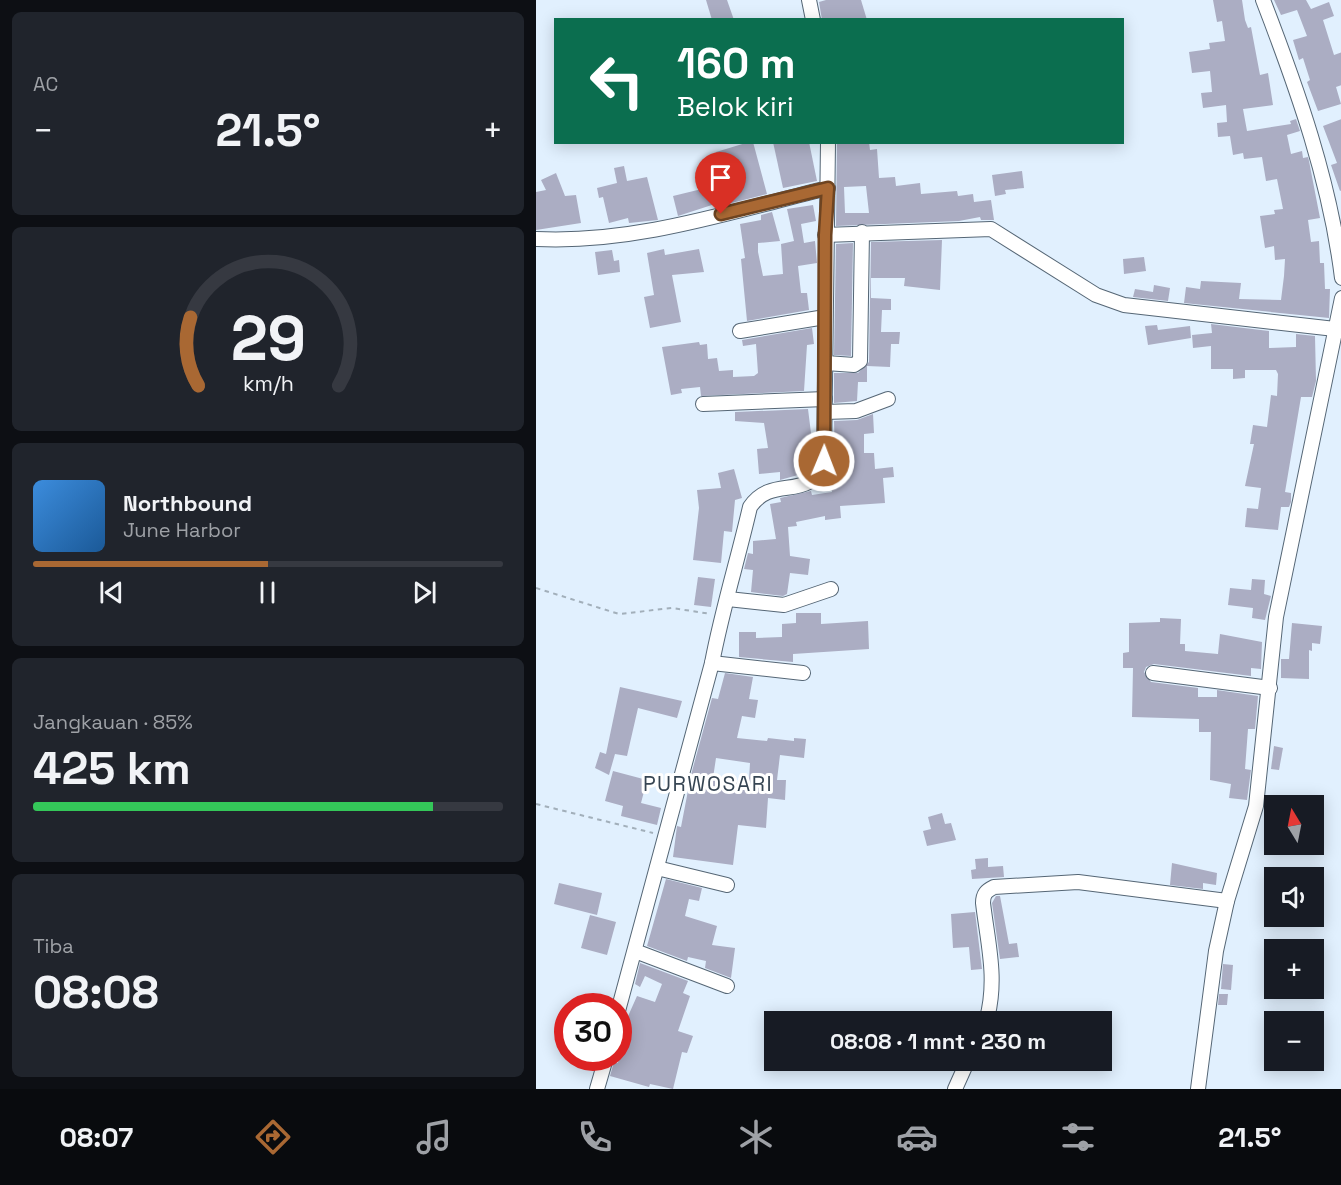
<!DOCTYPE html>
<html lang="id">
<meta charset="utf-8">
<style>
body{margin:0;font-family:"Space Grotesk",sans-serif;background:#20242c;color:#f1f3f6;height:100vh;display:flex;flex-direction:column;font-size:22px;white-space:nowrap}
*{box-sizing:border-box;margin:0}
p{font-size:20px;color:#9ea1a6}
.icon{flex:none;width:33px;height:33px;fill:none;stroke:currentColor;stroke-width:2;stroke-linecap:round;stroke-linejoin:round}
.map{position:relative;flex:1;overflow:hidden}
.panel{display:flex;flex-direction:column;gap:12px;padding:12px;background:#0d0f14;width:536px}
.panel>*{flex:none}
.top-card{position:absolute;left:18px;top:18px;width:570px;height:126px;border-radius:0px;box-shadow:0 3px 15px #0003;background:#0b6e4f;color:#fff;overflow:hidden}
.needle{width:39px;rotate:350deg}
.buttons{position:absolute;left:728px;top:795px;display:grid;gap:12px}
.buttons a{display:grid;place-items:center;width:60px;height:60px;border-radius:0px;background:#171b24;box-shadow:0 3px 15px #0003;font-size:30px}
.speed{position:absolute;left:18px;top:993px;display:flex;gap:12px;font-size:30px;font-weight:700;text-align:center}
.speed>*{display:grid;place-content:center;width:78px;height:78px;border-radius:50%;background:#171b24;box-shadow:0 3px 15px #0003;line-height:1}
.speed .limit{border:9px solid #d22;background:#fff;color:#111}
.pin{position:absolute;display:grid;place-items:center;width:51px;height:51px;color:#fff;margin:-62px -26px;border-radius:50% 50% 50% 0;rotate:-45deg;box-shadow:0 0 6px #0007}
.pin .icon{rotate:45deg}
.me{position:absolute;width:66px;margin:-33px;rotate:1deg;stroke-linejoin:round;filter:drop-shadow(0 0 4px #0008)}
.turn{display:flex;align-items:center;gap:21px;height:126px;padding:0 24px;font-size:27px}
.turn .icon{width:78px;height:78px;stroke-width:2.5}
.turn b{display:block;font-size:42px;line-height:51px}
.big{font-size:45px;font-weight:700;line-height:1.1}
.panel .tile{flex:1;display:flex;flex-direction:column;justify-content:center;gap:9px;min-width:0;padding:0 21px;border-radius:9px;background:#20242c}
.panel .dial{align-items:center;gap:0}
.dial svg{height:156px;overflow:visible;fill:none;stroke:#363941;stroke-width:7;stroke-linecap:round;text-anchor:middle}
.dial text{fill:#f1f3f6;stroke:none}
.song{display:flex;align-items:center;gap:18px}
.cover{width:72px;height:72px;border-radius:9px;background:linear-gradient(135deg,hsl(210 70% 55%),hsl(210 70% 35%))}
.played{height:6px;border-radius:3px;background:linear-gradient(90deg,#a96833 50%,#363941 50%)}
.keys{display:flex;justify-content:space-around;direction:ltr}
.heat{display:flex;justify-content:space-between;align-items:center;font-size:33px;direction:ltr}
.charge{height:9px;border-radius:4px;background:linear-gradient(90deg,#34c759 85%,#363941 0)}
.trip{position:absolute;left:228px;top:1011px;width:348px;height:60px;border-radius:0px;background:#171b24;box-shadow:0 3px 15px #0003;font-weight:700;line-height:60px;text-align:center}
.menu{display:flex;height:96px;justify-content:space-around;align-items:center;background:#090b0e;color:#9ea1a6}
.menu .icon{width:42px;height:42px}
.menu .on{color:#a96833}
.menu b{font-size:27px;color:#f1f3f6}
main{display:flex;flex:1;min-height:0}
.map>svg:first-child{display:block}
</style>
<main>
<section class="panel">
<div class="tile"><p>AC</p>
<div class="heat"><a>−</a><b class="big">21.5°</b><a>+</a></div>
</div>
<div class="tile dial"><svg viewBox="0 0 100 80">
<path d="M14 69A42 42 0 1 1 86 69"/>
<path d="M14 69A42 42 0 0 1 10 34" stroke="#a96833"/>
<text x="50" y="56" font-size="32" font-weight="700">29</text>
<text x="50" y="72" font-size="11">km/h</text>
</svg></div>
<div class="tile">
<div class="song"><i class="cover"></i><div><b>Northbound</b><p>June Harbor</p></div></div>
<div class="played"></div>
<div class="keys"><svg class="icon" aria-label="previous" viewBox="0 0 24 24"><path d="M18 5L8 12l10 7zM5 5v14"/></svg><svg class="icon" aria-label="pause" viewBox="0 0 24 24"><path d="M8 5v14M16 5v14"/></svg><svg class="icon" aria-label="next" viewBox="0 0 24 24"><path d="M6 5l10 7-10 7zM19 5v14"/></svg></div>
</div>
<div class="tile"><p>Jangkauan · 85%</p><b class="big">425 km</b><div class="charge"></div></div>
<div class="tile"><p>Tiba</p><b class="big">08:08</b></div>
</section>
<div class="map">
<svg width="806" height="1089" viewBox="0 0 806 1089">
<rect width="100%" height="100%" fill="#e1f0fe"/>
<!-- building -->
<g fill="#abadc3" fill-rule="evenodd">
<polygon points="170,0 191,0 198,20 176,20"/>
<polygon points="290,0 325,0 331,20 286,20 283,2"/>
<polygon points="677,0 706,0 709,20 712,28 715,27 724,75 732,73 737,105 707,109 711,131 755,124 754,121 760,119 764,131 751,135 755,154 766,151 767,158 772,157 773,161 784,218 772,220 775,242 783,241 784,263 788,263 789,289 794,289 793,318 648,303 650,287 664,289 665,281 705,283 703,299 745,300 748,276 749,259 739,260 738,246 729,248 724,216 739,214 738,210 747,209 741,179 730,181 726,157 708,159 707,153 697,155 694,136 682,137 681,123 691,122 690,105 667,108 665,93 676,92 674,71 656,73 653,52 674,49 673,43 689,41 686,21 681,22"/>
<polygon points="738,0 770,0 775,9 793,2 798,16 787,20 798,55 806,52 806,85 800,87 805,104 782,111 771,82 774,80 767,58 763,60 757,40 771,36 761,10 745,15"/>
<polygon points="806,119 806,190 804,191 795,165 801,163 787,126"/>
<polygon points="213,142 217,142 231,194 180,207 179,204 142,216 137,196 174,187 173,184 191,179 180,152"/>
<polygon points="237,142 273,142 281,181 247,188"/>
<path d="M301,142H333L334,150L341,149L343,178L359,177L360,186L384,183L385,194L421,191L422,196L437,194L438,202L455,200L458,220H445L444,217L423,221L300,226ZM330,186L333,213H309L308,187Z"/>
<polygon points="88,166 91,181 111,177 122,220 93,223 92,218 73,223 67,197 63,198 61,188 81,183 78,168"/>
<polygon points="486,171 488,188 469,190 470,194 459,196 456,175"/>
<polygon points="20,173 29,196 40,195 45,223 0,230 0,192 10,190 5,180"/>
<polygon points="277,205 280,221 265,224 268,243 279,241 281,263 262,266 265,293 271,293 273,310 211,321 205,259 209,258 204,224 225,220 225,215 236,212 244,241 222,243 222,252 227,276 247,274 245,244 258,241 251,209"/>
<polygon points="406,240 404,290 368,286 369,278 335,278 335,298 355,299 355,310 346,310 345,332 364,332 363,344 355,344 354,367 331,366 331,382 322,382 321,401 298,403 298,373 322,373 333,362 335,242"/>
<polygon points="317,243 315,356 298,355 300,244"/>
<polygon points="128,249 129,255 163,249 168,272 136,275 145,322 114,328 108,297 118,295 111,253"/>
<polygon points="76,250 78,261 83,260 84,272 62,275 59,252"/>
<polygon points="608,257 610,271 588,274 587,259"/>
<polygon points="618,285 634,288 632,301 597,297 599,289 617,292"/>
<polygon points="675,324 733,331 733,348 760,347 760,334 779,336 780,381 776,397 765,397 749,492 755,493 755,502 753,507 745,507 742,530 709,527 711,508 722,509 725,488 709,486 718,444 714,444 717,425 731,427 735,395 741,396 742,374 740,370 709,370 709,378 697,379 697,369 675,369 675,346 657,348 656,335 676,333"/>
<polygon points="621,325 622,330 654,326 655,338 612,345 609,326"/>
<polygon points="276,328 278,344 271,345 268,391 165,396 164,387 145,389 146,393 135,395 126,347 163,342 164,345 171,344 172,359 181,358 183,371 197,370 197,377 218,376 222,373 220,344 207,346 206,340"/>
<polygon points="272,409 276,441 263,443 269,473 244,480 244,472 223,474 221,449 232,448 228,423 199,421 199,412"/>
<polygon points="337,414 338,433 328,434 328,453 338,453 339,469 357,467 358,477 347,478 349,503 304,506 305,518 289,520 289,516 260,522 261,526 252,527 254,556 274,559 272,575 254,573 251,594 247,596 215,592 217,570 208,569 212,553 217,554 217,541 240,539 234,504 245,502 244,498 275,491 276,495 296,492 293,471 299,454 298,421 321,420"/>
<polygon points="198,469 206,498 199,500 196,532 188,531 185,563 157,560 163,508 161,490 185,488 182,473"/>
<polygon points="162,577 179,579 175,607 158,605"/>
<polygon points="716,579 729,580 728,594 735,596 729,620 716,618 717,608 692,605 694,588 715,590"/>
<polygon points="260,613 285,613 285,624 332,621 333,649 257,654 257,662 203,657 203,632 220,632 220,638 246,637 246,624 260,623"/>
<polygon points="624,618 645,619 644,644 649,644 649,651 682,654 684,634 726,642 725,669 715,668 715,676 618,664 610,667 608,672 615,682 662,688 662,697 681,697 681,690 722,696 719,729 712,729 709,769 715,770 711,800 693,798 695,784 674,780 675,732 663,732 663,719 596,717 597,668 587,668 587,653 593,652 593,623 624,622"/>
<polygon points="756,623 786,626 784,644 776,643 776,651 773,650 773,679 745,678 745,659 753,659"/>
<path d="M189,673L217,677L213,699L222,700L219,718L206,716L201,738L231,741L232,738L258,741V738L270,739L268,758L244,755L241,780H250L249,800L232,798L230,828L202,825L197,865L137,857L141,826L145,827L155,775L176,698L182,699ZM180,758L214,763L213,780L203,779V782L177,778Z"/>
<polygon points="84,687 146,701 141,718 102,708 91,756 79,754 73,775 59,768 64,752 70,754"/>
<polygon points="738,746 747,748 743,770 735,769"/>
<polygon points="77,771 111,780 105,803 125,808 121,825 85,816 87,806 69,801"/>
<polygon points="406,813 409,824 415,823 420,840 391,846 387,831 395,829 392,817"/>
<polygon points="452,858 452,867 467,866 468,877 436,879 435,870 440,869 439,859"/>
<polygon points="636,863 681,873 680,885 667,883 667,889 634,885"/>
<polygon points="130,879 166,888 163,901 153,899 149,916 181,926 176,945 199,948 195,978 169,968 170,961 152,957 151,961 111,946"/>
<polygon points="23,883 66,893 61,915 18,904"/>
<polygon points="460,896 464,896 473,944 481,943 483,957 464,959 456,903"/>
<polygon points="439,912 446,969 435,970 433,947 417,948 415,914"/>
<polygon points="54,915 80,922 71,955 45,948"/>
<polygon points="104,963 152,981 147,993 154,996 142,1031 157,1036 151,1053 146,1052 137,1089 114,1084 113,1087 74,1076 78,1062 82,1063 85,1032 101,996 119,1002 126,984 109,976 104,987 99,984"/>
<polygon points="687,964 697,965 695,990 685,989"/>
<polygon points="683,994 692,994 691,1005 682,1005"/>
</g>
<g fill="none" stroke-linecap="round" stroke-linejoin="round">
<defs>
<g id="minor">
<polyline points="273,0 277,20"/>
<path d="M727,0C762,91 794,181 806,278"/>
<polyline points="289,235 455,229 560,295 588,305 799,329"/>
<path d="M0,239C99,244 197,211 292,188"/>
<polyline points="204,331 289,317"/>
<polyline points="290,363 318,365 324,361 326,232"/>
<polyline points="167,404 289,399"/>
<polyline points="289,412 320,411 352,399"/>
<polyline points="192,599 248,605 295,589"/>
<polyline points="176,663 267,673"/>
<polyline points="617,673 734,688"/>
<polyline points="121,868 191,885"/>
<polyline points="99,951 191,986"/>
<path d="M82,1011L176,663C186,610 202,559 214,507C237,473 273,504 288,461L292,142"/>
<path d="M450,1022C462,980 452,945 447,903C447,894 450,891 458,887L542,882L691,901"/>
<polyline points="61,1089 70,1058"/>
<polyline points="419,1089 432,1060"/>
<polyline points="662,1089 680,951 691,901 720,806 740,617 806,298"/>
</g>
</defs>
<!-- minor casing -->
<use href="#minor" stroke="#556675" stroke-width="16"/>
<!-- path -->
<g stroke="#a2afba" stroke-width="2" stroke-dasharray="4.5 4.5" stroke-linecap="butt">
<polyline points="0,588 83,614 136,608 175,614"/>
<polyline points="0,804 117,833"/>
</g>
<!-- minor -->
<use href="#minor" stroke="#fff" stroke-width="14"/>
</g>
<g fill="none" stroke-linecap="round" stroke-linejoin="round">
<defs>
<polyline id="route" points="185,214 292,188 289,235 288,461"/>
</defs>
<!-- route casing -->
<use href="#route" stroke="#6e4421" stroke-width="15"/>
<!-- route -->
<use href="#route" stroke="#a96833" stroke-width="10"/>
</g>
<g text-anchor="middle" dominant-baseline="central" stroke-width="6" stroke-linejoin="round" paint-order="stroke">
<!-- quarter labels -->
<g font-size="21" letter-spacing="1.5" fill="#364553" stroke="#fff">
<text x="172" y="783">PURWOSARI</text>
</g>
</g>
</svg>
<div class="buttons">
<a><svg class="needle" viewBox="-14 -14 28 28"><path d="M0-13l5 13h-10z" fill="#e53935"/><path d="M0 13l5-13h-10z" fill="#9ea1a6"/></svg></a>
<a><svg class="icon" aria-label="sound" viewBox="0 0 24 24"><path d="M4 9h4l5-4v14l-5-4H4zM17 9q2 3 0 6"/></svg></a>
<a>+</a>
<a>−</a>
</div>
<div class="speed"><div class="limit">30</div></div>
<div class="pin" style="left:185px;top:214px;background:#d93025"><svg class="icon" aria-label="arrive" viewBox="0 0 24 24"><path d="M6 21V4h12l-3 4 3 4H6"/></svg></div>
<svg class="me" style="left:288px;top:461px" viewBox="-20 -20 40 40"><circle r="17" fill="#a96833" stroke="#fff" stroke-width="3"/><path d="M0-11L8 9 0 5-8 9z" fill="#fff"/></svg>
<div class="trip">08:08 · 1 mnt · 230 m</div>
<div class="top-card">
<div class="turn"><svg class="icon" aria-label="left" viewBox="0 0 24 24"><path d="M17 20v-9H6M10 6l-5 5 5 5"/></svg><div><b>160 m</b>Belok kiri</div></div>
</div>
</div>
</main>
<nav class="menu">
<b>08:07</b>
<svg class="icon on" aria-label="directions" viewBox="0 0 24 24"><path d="M12 3l9 9-9 9-9-9zM9 14v-3h6M13 9l2 2-2 2"/></svg>
<svg class="icon" aria-label="music" viewBox="0 0 24 24"><path d="M9 18V5l10-2v13"/><circle cx="6" cy="18" r="3"/><circle cx="16" cy="16" r="3"/></svg>
<svg class="icon" aria-label="phone" viewBox="0 0 24 24"><path d="M5 4h4l2 5-3 2q2 4 5 5l2-3 5 2v4C11 20 4 13 5 4z"/></svg>
<svg class="icon" aria-label="climate" viewBox="0 0 24 24"><path d="M12 3v18M4 7l16 10M4 17L20 7"/></svg>
<svg class="icon" aria-label="car" viewBox="0 0 24 24"><path d="M5 17H2v-5l4-1 3-4h7l3 4 3 1v5h-3M9 17h6M6 11h13"/><circle cx="7" cy="17" r="2"/><circle cx="17" cy="17" r="2"/></svg>
<svg class="icon" aria-label="filters" viewBox="0 0 24 24"><path d="M4 7h16M4 17h16"/><circle cx="9" cy="7" r="2"/><circle cx="15" cy="17" r="2"/></svg>
<b>21.5°</b>
</nav>
